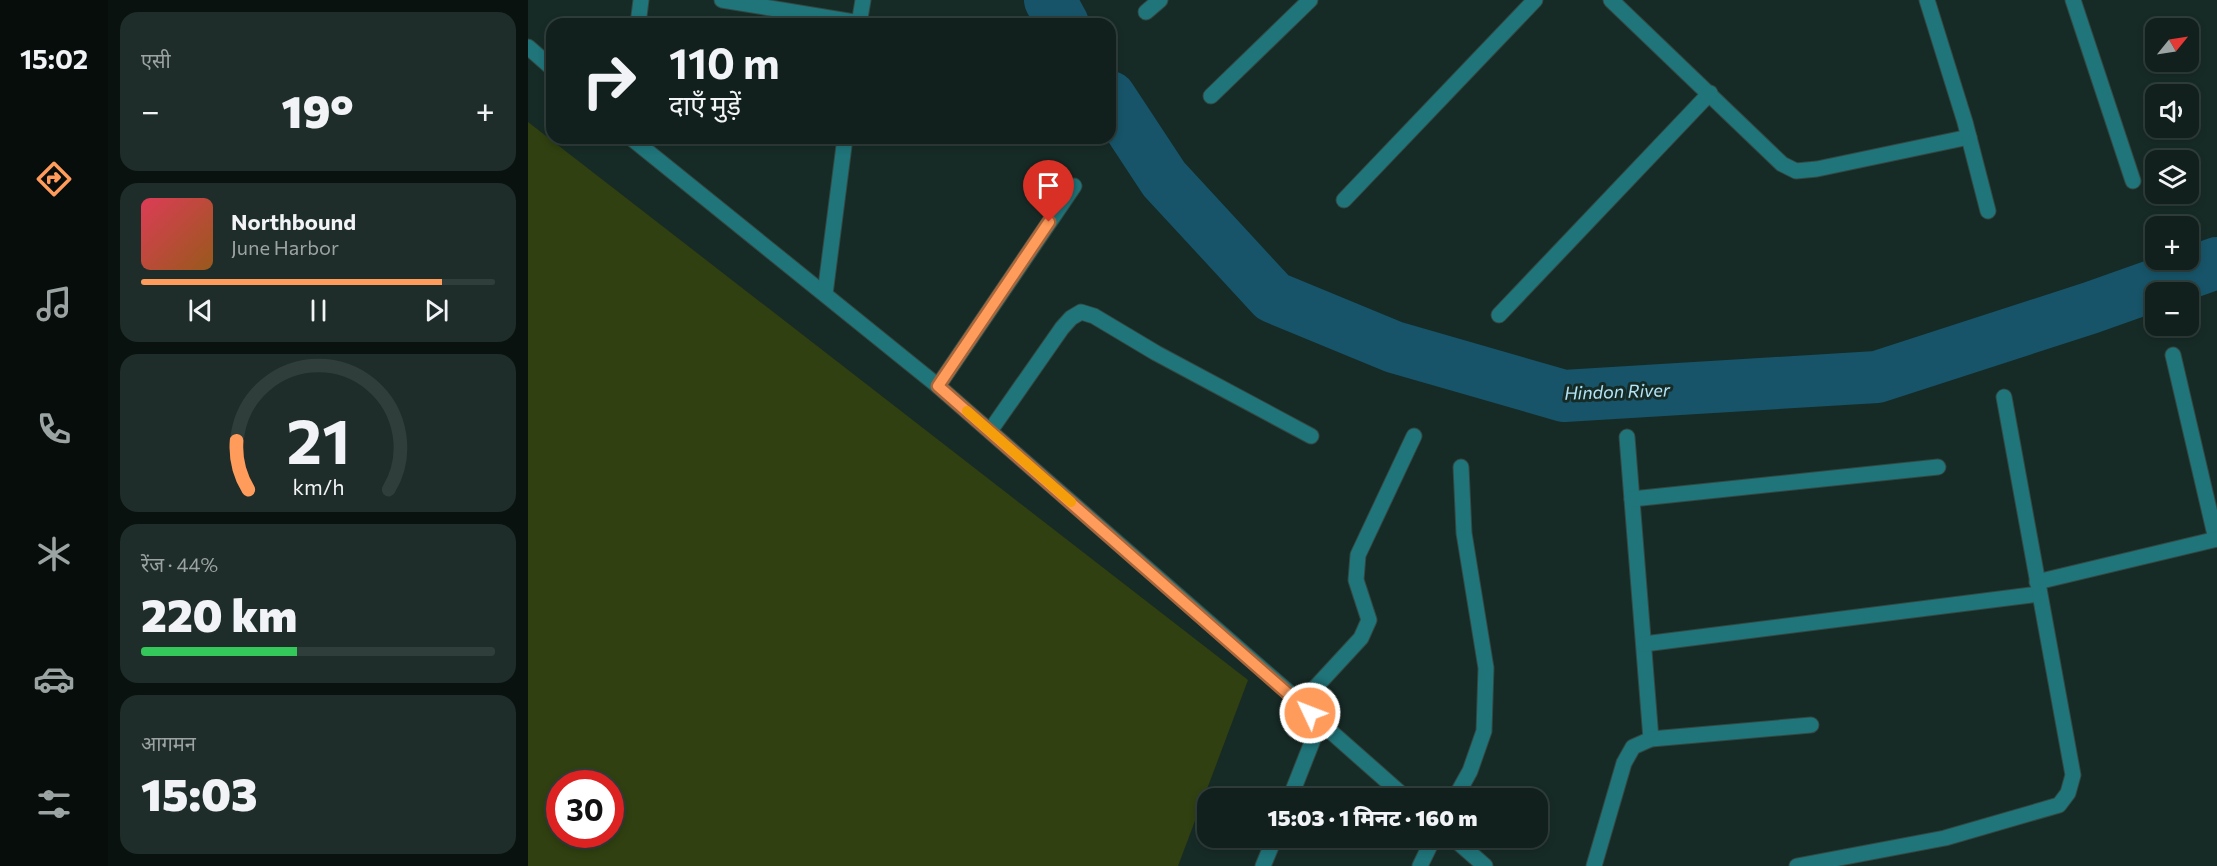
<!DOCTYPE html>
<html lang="hi">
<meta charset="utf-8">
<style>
body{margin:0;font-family:Commissioner,"Noto Sans Devanagari",sans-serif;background:#1e2d29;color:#f1f3f6;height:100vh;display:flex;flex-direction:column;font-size:22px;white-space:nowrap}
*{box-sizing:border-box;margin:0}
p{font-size:20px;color:#9ca3a3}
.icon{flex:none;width:33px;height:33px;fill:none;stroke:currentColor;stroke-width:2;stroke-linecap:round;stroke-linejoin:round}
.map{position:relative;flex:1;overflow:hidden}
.panel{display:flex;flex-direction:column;gap:12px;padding:12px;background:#09120f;width:420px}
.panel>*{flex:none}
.banner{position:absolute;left:18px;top:18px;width:570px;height:126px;border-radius:18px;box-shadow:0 3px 9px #0003,0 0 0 2px #303e3b;background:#11201c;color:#f1f3f6;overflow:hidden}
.needle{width:39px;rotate:60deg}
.controls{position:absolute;left:1617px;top:18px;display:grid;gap:12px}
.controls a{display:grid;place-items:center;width:54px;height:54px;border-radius:12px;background:#11201c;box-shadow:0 3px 9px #0003,0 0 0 2px #303e3b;font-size:30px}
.speed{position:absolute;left:18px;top:770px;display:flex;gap:12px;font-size:30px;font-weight:700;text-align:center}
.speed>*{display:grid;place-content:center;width:78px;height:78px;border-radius:50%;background:#11201c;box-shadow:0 3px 9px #0003,0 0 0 2px #303e3b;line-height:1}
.speed .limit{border:9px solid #d22;background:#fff;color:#111}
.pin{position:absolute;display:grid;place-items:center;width:51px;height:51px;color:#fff;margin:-62px -26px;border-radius:50% 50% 50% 0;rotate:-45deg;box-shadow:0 0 6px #0007}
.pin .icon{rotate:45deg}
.me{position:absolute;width:66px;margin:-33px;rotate:313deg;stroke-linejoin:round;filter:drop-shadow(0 0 4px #0008)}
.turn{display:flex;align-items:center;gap:21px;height:126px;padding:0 24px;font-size:27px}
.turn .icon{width:78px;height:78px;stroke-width:2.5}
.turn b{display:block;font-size:42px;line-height:51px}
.big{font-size:45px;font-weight:800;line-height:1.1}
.panel .widget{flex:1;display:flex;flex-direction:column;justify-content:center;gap:9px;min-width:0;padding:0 21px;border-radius:18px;background:#1e2d29}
.panel .dial{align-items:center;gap:0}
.dial svg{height:156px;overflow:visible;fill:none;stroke:#303e3b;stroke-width:7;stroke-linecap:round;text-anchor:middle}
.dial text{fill:#f1f3f6;stroke:none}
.song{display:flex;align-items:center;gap:18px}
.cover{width:72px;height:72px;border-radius:9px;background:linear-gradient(135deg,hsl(350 70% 55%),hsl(30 70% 35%))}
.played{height:6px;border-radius:3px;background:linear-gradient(90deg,#ff9b5b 85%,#303e3b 85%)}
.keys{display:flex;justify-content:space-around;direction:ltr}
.heat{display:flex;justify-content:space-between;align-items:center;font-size:33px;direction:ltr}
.charge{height:9px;border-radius:4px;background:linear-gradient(90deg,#34c759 44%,#303e3b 0)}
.trip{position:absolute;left:669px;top:788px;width:351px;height:60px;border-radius:18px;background:#11201c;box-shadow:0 3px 9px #0003,0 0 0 2px #303e3b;font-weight:800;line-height:60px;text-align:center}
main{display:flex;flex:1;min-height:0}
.tabs{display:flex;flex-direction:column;width:108px;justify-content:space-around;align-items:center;background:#070d0b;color:#9ca3a3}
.tabs .icon{width:42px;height:42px}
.tabs .selected{color:#ff9b5b}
.tabs b{font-size:27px;color:#f1f3f6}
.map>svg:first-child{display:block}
</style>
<main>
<nav class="tabs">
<b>15:02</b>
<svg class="icon selected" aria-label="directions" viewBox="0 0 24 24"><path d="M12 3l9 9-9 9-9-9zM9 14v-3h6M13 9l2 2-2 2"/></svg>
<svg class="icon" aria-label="music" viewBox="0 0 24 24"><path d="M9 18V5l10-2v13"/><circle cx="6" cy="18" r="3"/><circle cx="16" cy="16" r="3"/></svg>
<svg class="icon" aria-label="phone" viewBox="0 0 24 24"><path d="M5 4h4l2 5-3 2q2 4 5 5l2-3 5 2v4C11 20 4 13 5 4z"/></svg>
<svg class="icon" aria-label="climate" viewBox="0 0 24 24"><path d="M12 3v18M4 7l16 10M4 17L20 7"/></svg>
<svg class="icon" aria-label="car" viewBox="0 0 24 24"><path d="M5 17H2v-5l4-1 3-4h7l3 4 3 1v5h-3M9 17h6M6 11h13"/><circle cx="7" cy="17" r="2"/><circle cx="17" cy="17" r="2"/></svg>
<svg class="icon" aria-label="filters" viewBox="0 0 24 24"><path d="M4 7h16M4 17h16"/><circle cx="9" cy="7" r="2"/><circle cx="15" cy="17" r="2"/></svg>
</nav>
<section class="panel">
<div class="widget"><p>एसी</p>
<div class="heat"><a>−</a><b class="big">19°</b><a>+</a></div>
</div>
<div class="widget">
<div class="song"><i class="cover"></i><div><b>Northbound</b><p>June Harbor</p></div></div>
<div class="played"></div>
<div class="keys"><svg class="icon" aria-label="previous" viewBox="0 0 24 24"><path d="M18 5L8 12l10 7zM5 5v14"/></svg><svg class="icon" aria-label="pause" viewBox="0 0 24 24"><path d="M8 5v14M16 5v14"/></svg><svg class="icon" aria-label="next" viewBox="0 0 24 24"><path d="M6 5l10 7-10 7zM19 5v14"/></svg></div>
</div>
<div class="widget dial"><svg viewBox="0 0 100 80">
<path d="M14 69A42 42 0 1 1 86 69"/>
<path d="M14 69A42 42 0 0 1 8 44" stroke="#ff9b5b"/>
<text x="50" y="56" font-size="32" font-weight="700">21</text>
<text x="50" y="72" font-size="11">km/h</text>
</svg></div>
<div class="widget"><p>रेंज · 44%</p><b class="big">220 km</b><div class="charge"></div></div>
<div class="widget"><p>आगमन</p><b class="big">15:03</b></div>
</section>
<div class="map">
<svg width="1689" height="866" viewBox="0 0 1689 866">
<rect width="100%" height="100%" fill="#172b26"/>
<!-- green -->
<path fill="#304010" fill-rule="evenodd" d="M0,122L720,680L650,866H0ZM32,783H82V834H32Z"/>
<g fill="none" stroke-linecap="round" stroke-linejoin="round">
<!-- river -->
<g stroke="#175469" stroke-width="52">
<polyline points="522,0 535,24"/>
<polyline points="582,97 636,179 745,297 866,347 1036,396 1349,377 1562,308 1689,263"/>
</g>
<defs>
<g id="street">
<polyline points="194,0 332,23"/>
<polyline points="1083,0 1254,164 1268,171 1289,169 1441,137"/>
<polyline points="1399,0 1437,122 1460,211"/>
<polyline points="1545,0 1605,181"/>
<polyline points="618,12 632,0"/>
<polyline points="110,24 113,0"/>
<polyline points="331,24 335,0"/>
<polyline points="0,47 24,68"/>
<polyline points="683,96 782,0"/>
<polyline points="103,138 410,386 773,703 792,722 878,798"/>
<polyline points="816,200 1007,0"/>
<polyline points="297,294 317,138"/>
<polyline points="971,315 1182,93"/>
<polyline points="1645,355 1688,539"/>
<polyline points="410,386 546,186"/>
<polyline points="462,431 534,328 543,318 553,312 566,316 628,353 783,436"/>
<polyline points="1099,437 1123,739"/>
<polyline points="1104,499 1410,467"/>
<polyline points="1509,582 1689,539"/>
<polyline points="1116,644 1511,594"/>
<polyline points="773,703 833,638 841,620 828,580 830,555 886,436"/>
<polyline points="762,798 792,722"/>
<polyline points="927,798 942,771 956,731 958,668 936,533 933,467"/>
<polyline points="924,837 957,866"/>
<polyline points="735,866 747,837"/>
<polyline points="892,866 906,837"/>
<polyline points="1066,866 1096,763 1105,747 1123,739 1283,725"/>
<polyline points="1269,866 1417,838 1531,805 1540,793 1545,775 1476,397"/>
</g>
</defs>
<!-- street casing -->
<use href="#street" stroke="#344742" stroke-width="17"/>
<!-- street -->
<use href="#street" stroke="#1f757a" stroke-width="15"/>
</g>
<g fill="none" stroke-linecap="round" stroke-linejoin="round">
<defs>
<polyline id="route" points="521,222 410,386 782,713"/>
</defs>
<!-- route casing -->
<use href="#route" stroke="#a6653b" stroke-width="15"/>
<!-- route -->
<use href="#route" stroke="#ff9b5b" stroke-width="10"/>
<!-- slow -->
<polyline stroke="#f59e0b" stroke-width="10" points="439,411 543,502"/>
</g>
<g text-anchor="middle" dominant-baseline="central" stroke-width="6" stroke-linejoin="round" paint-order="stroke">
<!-- water labels -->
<g font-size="18" font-style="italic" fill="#b3e5f9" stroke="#172b26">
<text transform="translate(1089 391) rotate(-2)">Hindon River</text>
</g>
</g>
</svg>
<div class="controls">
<a><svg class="needle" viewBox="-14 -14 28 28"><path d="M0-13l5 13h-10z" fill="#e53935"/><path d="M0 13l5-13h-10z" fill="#9ca3a3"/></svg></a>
<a><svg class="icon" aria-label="sound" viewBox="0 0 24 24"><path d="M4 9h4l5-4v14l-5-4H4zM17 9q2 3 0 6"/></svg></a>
<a><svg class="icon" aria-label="layers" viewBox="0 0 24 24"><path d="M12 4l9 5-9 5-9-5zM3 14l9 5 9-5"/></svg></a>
<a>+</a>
<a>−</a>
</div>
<div class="speed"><div class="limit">30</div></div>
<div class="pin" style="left:521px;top:222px;background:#d93025"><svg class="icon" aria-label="arrive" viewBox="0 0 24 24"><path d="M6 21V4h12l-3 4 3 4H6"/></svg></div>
<svg class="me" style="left:782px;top:713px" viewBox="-20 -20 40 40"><circle r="17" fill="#ff9b5b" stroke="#fff" stroke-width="3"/><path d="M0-11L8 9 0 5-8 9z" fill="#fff"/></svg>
<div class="trip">15:03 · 1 मिनट · 160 m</div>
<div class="banner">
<div class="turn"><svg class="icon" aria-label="right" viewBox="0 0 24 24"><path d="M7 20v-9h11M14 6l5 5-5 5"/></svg><div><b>110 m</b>दाएँ मुड़ें</div></div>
</div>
</div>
</main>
